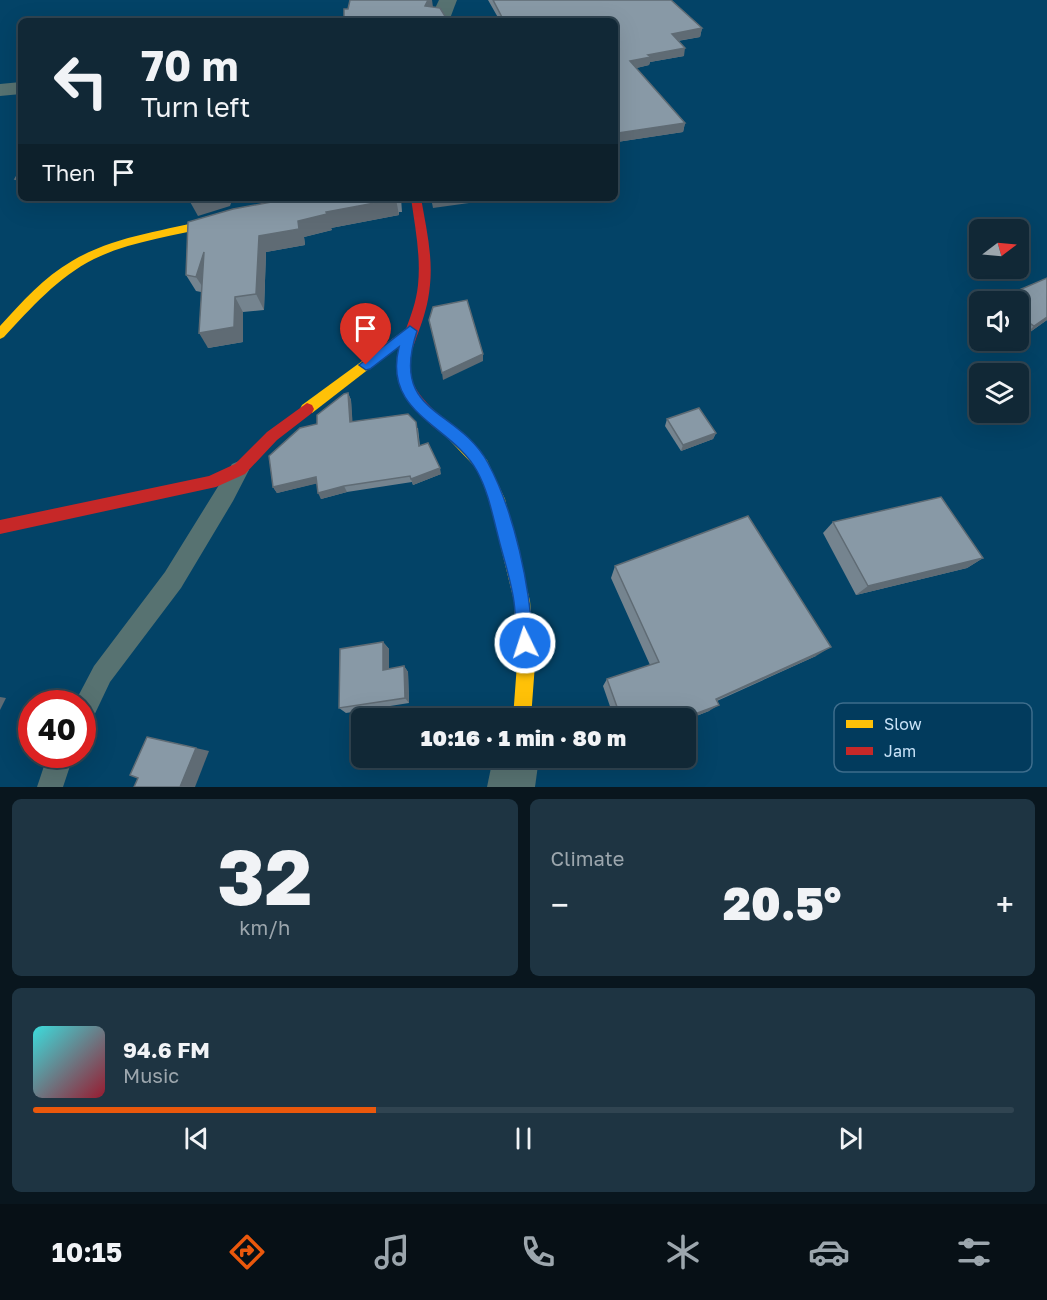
<!DOCTYPE html>
<meta charset="utf-8">
<style>
body{margin:0;font-family:"Golos Text",sans-serif;background:#1e3442;color:#f1f3f6;height:100vh;display:flex;flex-direction:column;font-size:22px;white-space:nowrap}
*{box-sizing:border-box;margin:0}
p{font-size:20px;color:#9ca6ad}
.icon{flex:none;width:33px;height:33px;fill:none;stroke:currentColor;stroke-width:2;stroke-linecap:round;stroke-linejoin:round}
.map{position:relative;height:787px;overflow:hidden}
.panel{display:flex;flex-direction:column;gap:12px;padding:12px;background:#09161e;flex:1}
.panel>*{flex:none}
.banner{position:absolute;left:18px;top:18px;width:600px;height:183px;border-radius:9px;box-shadow:0 6px 24px #0002,0 0 0 2px #304451;background:#112836;color:#f1f3f6;overflow:hidden}
.needle{width:39px;rotate:74deg}
.buttons{position:absolute;left:969px;top:219px;display:grid;gap:12px}
.buttons a{display:grid;place-items:center;width:60px;height:60px;border-radius:9px;background:#112836;box-shadow:0 6px 24px #0002,0 0 0 2px #304451;font-size:30px}
.speed{position:absolute;left:18px;top:690px;display:flex;gap:12px;font-size:30px;font-weight:700;text-align:center}
.speed>*{display:grid;place-content:center;width:78px;height:78px;border-radius:50%;background:#112836;box-shadow:0 6px 24px #0002,0 0 0 2px #304451;line-height:1}
.speed .limit{border:9px solid #d22;background:#fff;color:#111}
.pin{position:absolute;display:grid;place-items:center;width:51px;height:51px;color:#fff;margin:-62px -26px;border-radius:50% 50% 50% 0;rotate:-45deg;box-shadow:0 0 6px #0007}
.pin .icon{rotate:45deg}
.me{position:absolute;width:66px;margin:-33px;rotate:356deg;stroke-linejoin:round;filter:drop-shadow(0 0 4px #0008)}
.turn{display:flex;align-items:center;gap:21px;height:126px;padding:0 24px;font-size:27px}
.turn .icon{width:78px;height:78px;stroke-width:2.5}
.turn b{display:block;font-size:42px;line-height:51px}
.then{display:flex;align-items:center;height:57px;padding:0 24px;background:#0003;gap:12px;font-size:22px}
.big{font-size:45px;font-weight:800;line-height:1.1}
.panel .tile{flex:1;display:flex;flex-direction:column;justify-content:center;gap:9px;min-width:0;padding:0 21px;border-radius:9px;background:#1e3442}
.panel .dial{align-items:center;gap:0}
.dial b{font-size:78px;line-height:1}
.song{display:flex;align-items:center;gap:18px}
.cover{width:72px;height:72px;border-radius:9px;background:linear-gradient(135deg,hsl(180 70% 55%),hsl(350 70% 35%))}
.played{height:6px;border-radius:3px;background:linear-gradient(90deg,#ea580c 35%,#304451 35%)}
.keys{display:flex;justify-content:space-around;direction:ltr}
.heat{display:flex;justify-content:space-between;align-items:center;font-size:33px;direction:ltr}
.panel .tiles{flex:1;display:grid;gap:12px;grid-template-columns:1fr 1fr}
.tile:last-child{grid-column:span 2}
.trip{position:absolute;left:351px;top:708px;width:345px;height:60px;border-radius:9px;background:#112836;box-shadow:0 6px 24px #0002,0 0 0 2px #304451;font-weight:800;line-height:60px;text-align:center}
.tabs{display:flex;height:96px;justify-content:space-around;align-items:center;background:#071016;color:#9ca6ad}
.tabs .icon{width:42px;height:42px}
.tabs .current{color:#ea580c}
.tabs b{font-size:27px;color:#f1f3f6}
.map>svg:first-child{display:block}
</style>
<div class="map">
<svg width="1047" height="787" viewBox="0 0 1047 787">
<rect width="100%" height="100%" fill="#173648"/>
<!-- built -->
<path fill="#034367" fill-rule="evenodd" d="M0,0H1047V787H0ZM21,21H615V198H21ZM980,230H1018V268H980ZM980,302H1018V340H980ZM980,374H1018V412H980ZM32,704H82V754H32ZM362,718H686V758H362Z"/>
<g fill="none" stroke-linecap="round" stroke-linejoin="round">
<!-- lane -->
<g fill="#577271" fill-rule="evenodd">
<polygon points="239,461 246,464 249,470 233,501 181,588 110,682 91,722 82,725 82,704 74,704 94,666 165,572 232,464"/>
<polygon points="48,754 74,754 63,787 37,787"/>
</g>
<!-- street -->
<g fill="#577271" fill-rule="evenodd">
<polygon points="439,0 457,0 449,21 429,21"/>
<polygon points="21,82 21,94 0,96 0,84"/>
<polygon points="493,758 539,758 535,787 487,787"/>
</g>
<!-- slow -->
<g fill="#ffc107" fill-rule="evenodd">
<path d="M210,219L215,223L214,226C174,236 131,241 94,259C58,277 31,308 4,337L0,339V326C22,302 44,277 72,261C114,236 164,231 210,219Z"/>
<polygon points="410,326 414,328 416,331 414,334 312,413 302,413 300,409 302,405"/>
<polygon points="445,422 464,435 487,460 505,499 530,601 535,664 531,718 513,718 517,664 514,601 489,499 477,469 438,428 440,424"/>
</g>
<!-- jam -->
<g fill="#c62828" fill-rule="evenodd">
<polygon points="280,198 296,198 295,200 210,227 205,223 206,220"/>
<path d="M411,198H421C426,227 433,256 430,285C424,352 377,366 450,424L452,428L450,432L445,434C434,430 425,419 417,411C374,362 413,335 418,285C421,256 415,227 411,198Z"/>
<polygon points="307,403 312,405 314,409 312,413 277,440 245,474 216,487 0,534 0,520 209,476 235,464 267,432"/>
</g>
</g>
<!-- wall -->
<g fill="#75848f">
<polygon points="488,0 671,0 702,28 700,37 678,41 684,56 650,62 649,65 636,68 685,123 683,132 617,142 615,139 615,21 500,21"/>
<polygon points="21,169 21,187 15,179"/>
<polygon points="293,198 401,198 402,212 399,212 399,215 331,228 332,230 304,237 305,245 266,252 264,310 243,312 243,342 208,348 201,292 196,291 186,275"/>
<polygon points="1047,278 1047,320 1023,337 1018,334 1018,302 995,302 996,300"/>
<polygon points="348,393 351,400 352,422 418,428 420,446 441,474 413,485 412,482 347,492 321,499 317,483 277,493 273,487"/>
<polygon points="667,419 716,433 713,439 681,451 665,426"/>
<polygon points="833,522 983,558 967,568 856,595 823,533"/>
<polygon points="615,566 816,656 717,701 709,711 686,720 686,718 614,718 603,686 607,679 650,665 611,578"/>
<polygon points="383,642 389,649 389,669 404,666 408,672 409,703 346,713 339,708"/>
</g>
<!-- shaded-wall -->
<g fill="#5f6b74">
<polygon points="428,0 432,0 433,7 425,6"/>
<polygon points="702,28 700,37 670,42 672,34"/>
<polygon points="685,48 684,56 650,62 649,65 629,70 630,61 648,55"/>
<polygon points="685,123 683,132 617,142 618,133"/>
<polygon points="196,198 233,198 230,206 198,216 189,200"/>
<polygon points="431,198 505,198 433,208"/>
<polygon points="396,199 399,215 331,228 332,230 304,237 305,245 266,252 264,310 256,294 259,236 298,221 326,212"/>
<polygon points="204,252 206,292 196,277"/>
<polygon points="235,297 243,312 243,342 208,348 199,333"/>
<polygon points="1047,317 1047,320 1023,337 1034,326"/>
<polygon points="483,354 483,361 443,380 442,373"/>
<polygon points="348,393 351,400 353,428 350,422"/>
<polygon points="716,433 713,439 681,451 683,445"/>
<polygon points="440,468 441,474 413,485 411,479"/>
<polygon points="316,477 319,483 277,493 273,487"/>
<polygon points="344,486 347,492 321,499 318,493"/>
<polygon points="983,558 967,568 856,595 868,586"/>
<polygon points="383,642 389,649 389,676 383,670"/>
<polygon points="831,647 816,656 706,705 716,699"/>
<polygon points="404,666 408,672 409,703 405,698"/>
<polygon points="0,697 6,698 0,710"/>
<polygon points="719,705 709,711 686,720 686,718 683,718"/>
<polygon points="196,748 209,751 195,787 180,787"/>
</g>
<!-- building -->
<g fill="#8899a6" stroke="#5f6b74" stroke-width="1.5">
<polygon points="350,0 428,0 425,6 440,8 448,21 344,21 344,9 348,9"/>
<polygon points="493,0 671,0 702,28 672,34 685,48 648,55 651,57 630,61 685,123 618,133 615,129 615,21 504,21"/>
<polygon points="21,169 21,179 15,179"/>
<polygon points="293,198 396,198 396,199 326,212 327,214 298,221 299,229 259,236 256,294 235,297 234,327 199,333 204,252 196,277 186,275 188,222 233,209"/>
<polygon points="1047,278 1047,317 1034,326 1018,315 1018,302 999,302 996,300"/>
<polygon points="467,300 483,354 442,373 429,320 433,307"/>
<polygon points="348,393 350,422 408,414 416,422 419,446 428,443 440,468 411,479 410,476 344,486 318,493 316,477 273,487 269,456 300,428 317,424 317,415 344,394"/>
<polygon points="699,408 716,433 683,445 667,419"/>
<polygon points="941,497 983,558 868,586 833,522"/>
<polygon points="748,516 831,647 716,699 719,705 684,718 621,718 607,679 659,662 615,566"/>
<polygon points="383,642 383,670 404,666 405,698 339,708 340,649"/>
<polygon points="686,722 693,740 686,743"/>
<polygon points="147,737 196,748 180,787 134,787 138,778 130,775"/>
</g>
<!-- route -->
<path fill="#1a73e8" stroke="#114b97" stroke-width="1.5" d="M410,326L417,331C389,416 458,407 488,463C515,513 530,587 533,643L531,650L525,652L519,650L516,643C515,630 516,616 514,602C511,580 503,557 498,536C492,513 488,491 477,471C452,425 382,414 399,347L370,369L366,370L359,365Z"/>
<!-- legend -->
<rect x="834" y="703" width="198" height="69" rx="9" fill="#023b5d" stroke="#3e6d8c" stroke-width="1.5"/>
<rect x="846" y="720" width="27" height="8" fill="#ffc107"/>
<rect x="846" y="747" width="27" height="8" fill="#c62828"/>
<g font-size="16" fill="#c9e3f8">
<text x="884" y="730">Slow</text>
<text x="884" y="757">Jam</text>
</g>
</svg>
<div class="buttons">
<a><svg class="needle" viewBox="-14 -14 28 28"><path d="M0-13l5 13h-10z" fill="#e53935"/><path d="M0 13l5-13h-10z" fill="#9ca6ad"/></svg></a>
<a><svg class="icon" aria-label="sound" viewBox="0 0 24 24"><path d="M4 9h4l5-4v14l-5-4H4zM17 9q2 3 0 6"/></svg></a>
<a><svg class="icon" aria-label="layers" viewBox="0 0 24 24"><path d="M12 4l9 5-9 5-9-5zM3 14l9 5 9-5"/></svg></a>
</div>
<div class="speed"><div class="limit">40</div></div>
<div class="pin" style="left:366px;top:365px;background:#d93025"><svg class="icon" aria-label="arrive" viewBox="0 0 24 24"><path d="M6 21V4h12l-3 4 3 4H6"/></svg></div>
<svg class="me" style="left:525px;top:643px" viewBox="-20 -20 40 40"><circle r="17" fill="#1a73e8" stroke="#fff" stroke-width="3"/><path d="M0-11L8 9 0 5-8 9z" fill="#fff"/></svg>
<div class="trip">10:16 · 1 min · 80 m</div>
<div class="banner">
<div class="turn"><svg class="icon" aria-label="left" viewBox="0 0 24 24"><path d="M17 20v-9H6M10 6l-5 5 5 5"/></svg><div><b>70 m</b>Turn left</div></div>
<div class="then">Then<svg class="icon" aria-label="arrive" viewBox="0 0 24 24"><path d="M6 21V4h12l-3 4 3 4H6"/></svg></div>
</div>
</div>
<section class="panel">
<div class="tiles">
<div class="tile dial"><b>32</b><p>km/h</p></div>
<div class="tile"><p>Climate</p>
<div class="heat"><a>−</a><b class="big">20.5°</b><a>+</a></div>
</div>
<div class="tile">
<div class="song"><i class="cover"></i><div><b>94.6 FM</b><p>Music</p></div></div>
<div class="played"></div>
<div class="keys"><svg class="icon" aria-label="previous" viewBox="0 0 24 24"><path d="M18 5L8 12l10 7zM5 5v14"/></svg><svg class="icon" aria-label="pause" viewBox="0 0 24 24"><path d="M8 5v14M16 5v14"/></svg><svg class="icon" aria-label="next" viewBox="0 0 24 24"><path d="M6 5l10 7-10 7zM19 5v14"/></svg></div>
</div>
</div>
</section>
<nav class="tabs">
<b>10:15</b>
<svg class="icon current" aria-label="directions" viewBox="0 0 24 24"><path d="M12 3l9 9-9 9-9-9zM9 14v-3h6M13 9l2 2-2 2"/></svg>
<svg class="icon" aria-label="music" viewBox="0 0 24 24"><path d="M9 18V5l10-2v13"/><circle cx="6" cy="18" r="3"/><circle cx="16" cy="16" r="3"/></svg>
<svg class="icon" aria-label="phone" viewBox="0 0 24 24"><path d="M5 4h4l2 5-3 2q2 4 5 5l2-3 5 2v4C11 20 4 13 5 4z"/></svg>
<svg class="icon" aria-label="climate" viewBox="0 0 24 24"><path d="M12 3v18M4 7l16 10M4 17L20 7"/></svg>
<svg class="icon" aria-label="car" viewBox="0 0 24 24"><path d="M5 17H2v-5l4-1 3-4h7l3 4 3 1v5h-3M9 17h6M6 11h13"/><circle cx="7" cy="17" r="2"/><circle cx="17" cy="17" r="2"/></svg>
<svg class="icon" aria-label="filters" viewBox="0 0 24 24"><path d="M4 7h16M4 17h16"/><circle cx="9" cy="7" r="2"/><circle cx="15" cy="17" r="2"/></svg>
</nav>
